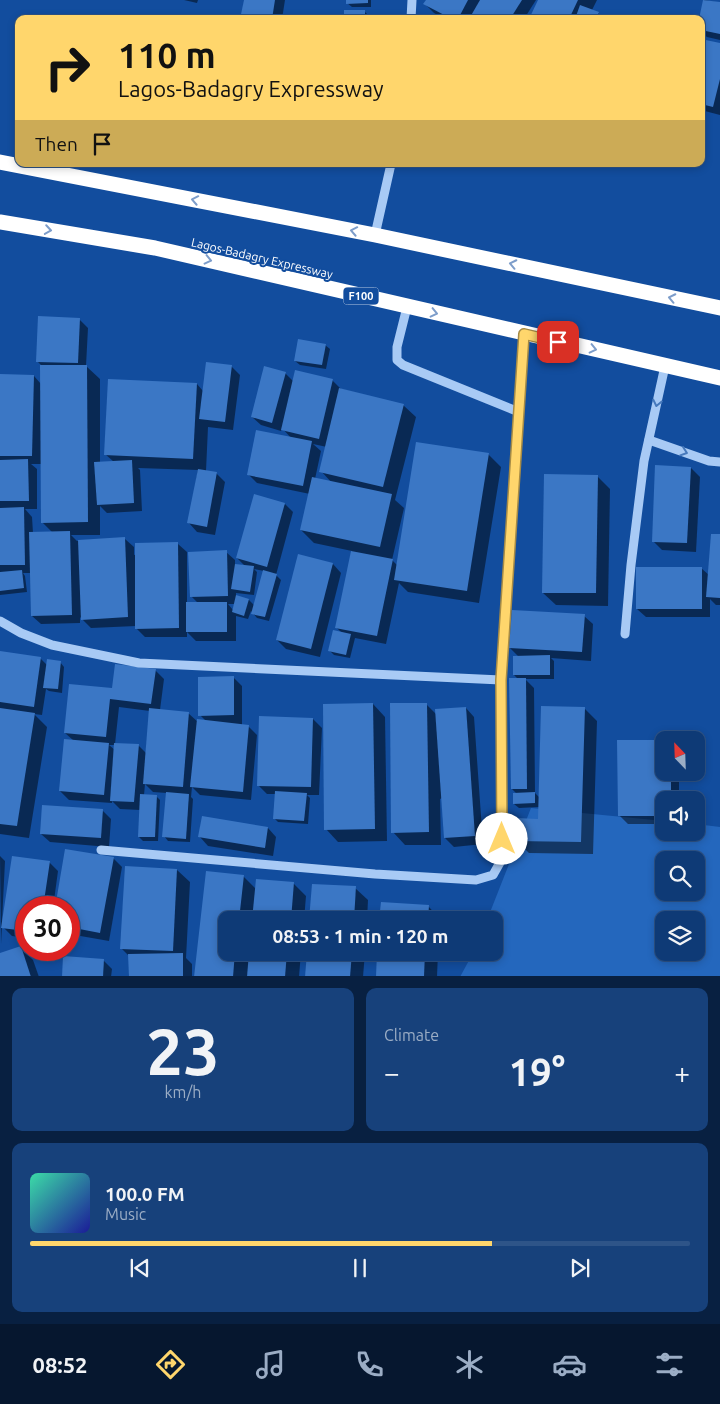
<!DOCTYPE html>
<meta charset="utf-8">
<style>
body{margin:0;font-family:Ubuntu,sans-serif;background:#17417b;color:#f1f3f6;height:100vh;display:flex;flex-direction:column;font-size:19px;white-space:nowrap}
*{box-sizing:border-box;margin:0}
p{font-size:16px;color:#9badc5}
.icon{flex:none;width:28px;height:28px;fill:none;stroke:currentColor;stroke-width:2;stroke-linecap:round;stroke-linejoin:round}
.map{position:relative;height:976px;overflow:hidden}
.side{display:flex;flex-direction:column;gap:12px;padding:12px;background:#082041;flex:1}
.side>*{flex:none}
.banner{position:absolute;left:15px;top:15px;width:690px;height:152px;border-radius:10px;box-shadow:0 2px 8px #0003,0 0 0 1px #2e5488;background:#ffd66c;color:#111;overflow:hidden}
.needle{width:32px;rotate:337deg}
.buttons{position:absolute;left:655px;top:731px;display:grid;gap:10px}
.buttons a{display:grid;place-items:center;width:50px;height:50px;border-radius:10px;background:#0e3a76;box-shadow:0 2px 8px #0003,0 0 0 1px #2e5488;font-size:25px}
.speed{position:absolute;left:15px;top:896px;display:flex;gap:10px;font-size:25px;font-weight:700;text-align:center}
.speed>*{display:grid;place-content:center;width:65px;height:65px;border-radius:50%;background:#0e3a76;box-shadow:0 2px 8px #0003,0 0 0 1px #2e5488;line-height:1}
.speed .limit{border:8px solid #d22;background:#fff;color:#111}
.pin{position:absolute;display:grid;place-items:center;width:42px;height:42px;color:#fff;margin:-21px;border-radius:10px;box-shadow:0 2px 8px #0006}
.me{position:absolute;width:55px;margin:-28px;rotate:0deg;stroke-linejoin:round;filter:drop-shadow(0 0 4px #0008)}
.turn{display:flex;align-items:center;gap:18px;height:105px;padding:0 20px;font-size:22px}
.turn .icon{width:65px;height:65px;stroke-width:2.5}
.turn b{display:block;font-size:35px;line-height:42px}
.then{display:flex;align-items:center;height:48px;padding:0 20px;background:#0003;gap:10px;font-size:19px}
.big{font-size:38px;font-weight:700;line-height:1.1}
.side .tile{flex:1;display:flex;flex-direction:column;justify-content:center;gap:8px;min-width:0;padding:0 18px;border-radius:10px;background:#17417b}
.side .dial{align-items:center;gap:0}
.dial b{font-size:65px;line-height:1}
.song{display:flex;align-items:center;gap:15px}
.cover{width:60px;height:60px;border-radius:8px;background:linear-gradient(135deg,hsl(160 70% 55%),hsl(240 70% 35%))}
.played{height:5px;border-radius:2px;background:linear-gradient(90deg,#ffd66c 70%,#2e5488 70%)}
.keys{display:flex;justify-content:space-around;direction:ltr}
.heat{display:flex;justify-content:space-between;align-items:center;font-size:28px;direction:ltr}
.side .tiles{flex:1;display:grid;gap:12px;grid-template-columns:1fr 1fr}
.tile:last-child{grid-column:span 2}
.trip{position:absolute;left:218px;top:911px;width:285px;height:50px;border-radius:10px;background:#0e3a76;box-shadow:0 2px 8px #0003,0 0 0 1px #2e5488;font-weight:700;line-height:50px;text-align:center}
.dock{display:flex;height:80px;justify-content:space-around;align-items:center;background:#06172f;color:#9badc5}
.dock .icon{width:35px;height:35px}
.dock .selected{color:#ffd66c}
.dock b{font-size:22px;color:#f1f3f6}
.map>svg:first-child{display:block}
</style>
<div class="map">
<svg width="720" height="977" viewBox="0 0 720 977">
<rect width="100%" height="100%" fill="#124d9e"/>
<!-- green -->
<path fill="#2467bd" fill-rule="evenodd" d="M531,808L664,821V832H696V824L720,827V976L460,977L473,953L494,952V920H487ZM664,860H696V892H664ZM664,920H696V952H664Z"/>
<!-- shadow -->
<g fill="#0007" fill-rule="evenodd">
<polygon points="184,0 198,0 197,3"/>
<polygon points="245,0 285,0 282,19 242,19"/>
<polygon points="347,0 371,0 371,7 352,7 347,3"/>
<polygon points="427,0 536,0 524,19 445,19 434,13 425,4"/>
<polygon points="539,0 597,0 592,10 598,13 604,19 531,19"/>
<polygon points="704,0 720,3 720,40 707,37 701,32 701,19 700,19"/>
<polygon points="364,11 368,15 368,19 345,19"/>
<polygon points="701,40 720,45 720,115 701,110"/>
<path d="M79,319L88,328L86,366L100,379V463L114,462L105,454L197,384L203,391L231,366L240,375L233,430L208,427L206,471L216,473L225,482L215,535L197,532L189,523L198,470L138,468L140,470L142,511L107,513L100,506V535H71L77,541L125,539L134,547V555L178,544L187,552V603H198L191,596L226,552L235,560V565L246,567L237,558L285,504L293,512L276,575L281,580L269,621L257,618L251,611L248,619L236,616V641H196L187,632V637H145L136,628V626L91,628L80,617V623L41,624L32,616L31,573H23L25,576L27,592L0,595V376H34L41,384V365L37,361ZM31,464H42V522L53,533H33L32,517L25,509H37V469ZM254,569L264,571L255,606L249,600L236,596V593L254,595L257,572ZM228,604H235L233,610Z"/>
<polygon points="325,345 330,349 326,369 300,365 295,361"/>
<path d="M285,373L294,382L332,380L341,389L403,405L416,417L395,500L404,508L392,560L397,565L488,454L501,467L479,603L408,592L399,583L386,644L355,638L350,658L334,655L330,651L342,633L337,628L352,551L314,543L301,530L310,494L257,483L248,474L291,438L282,428L281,431L261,425L252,417ZM313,444L327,447L321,471L332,483L315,479L321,451Z"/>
<polygon points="691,468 700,477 696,552 662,550 653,541"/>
<polygon points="597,476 610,489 608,606 556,605 543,593"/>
<polygon points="720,536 720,605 716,605 710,599 710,617 646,617 637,609 701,568 709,575"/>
<polygon points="333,564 341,573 320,657 286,649 277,640"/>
<polygon points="584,616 593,624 591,661 551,658 554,661 554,679 525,679 534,688 535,793 540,798 585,709 597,721 593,854 529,853 517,841 539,820 539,807 519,808 514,804 517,794 512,789 519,680 514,675 519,657 510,648"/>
<polygon points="0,653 40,658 47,665 60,662 64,667 62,693 49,691 46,689 42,715 34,714 47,727 29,838 0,834"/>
<path d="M155,670L164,679L160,710L188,713L198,722L206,721L200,715L233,677L242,686V725L248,726L257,735L251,800L200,795L192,787L191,797L193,799L190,842L168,841L164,836L167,793L153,792L145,784L144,795L156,796L160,800L158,841H143L139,837L140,810L120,809L112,801V803L69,800L60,791L74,741L65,733L113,689ZM119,707L150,711L146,753L138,745L115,744ZM109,745H115V750Z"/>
<polygon points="373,704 385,717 387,841 338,842 326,829"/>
<polygon points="427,705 436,714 466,708 474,717 483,844 454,847 445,838 442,798 440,799 441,845 405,845 393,832"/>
<polygon points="313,719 322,728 319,795 307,795 310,798 308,824 278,822 274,818 276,794 267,794 258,785"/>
<polygon points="664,772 679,772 679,800 664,800 664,824 628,824 619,815"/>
<polygon points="103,811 111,819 109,847 50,842 41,834"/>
<polygon points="268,828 276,837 273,856 208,846 200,837"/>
<polygon points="0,856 5,861 2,922 4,922 49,862 58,871 53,908 26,908 26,938 12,936 2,926 1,944"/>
<polygon points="113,858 122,867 109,941 69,934 69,908"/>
<polygon points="177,870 190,882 186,958 192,964 192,977 130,977 130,957 122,949"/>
<polygon points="243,876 256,889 294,884 306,896 304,920 226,920 226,952 301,952 299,977 195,977"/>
<polygon points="355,888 368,900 367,920 310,920"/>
<polygon points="428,906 441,920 381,920"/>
<polygon points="21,948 33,960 39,977 0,977 0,954"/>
<polygon points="308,952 365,952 363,977 307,977"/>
<polygon points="378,952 438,952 437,977 377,977"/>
<polygon points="103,960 112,969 111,977 63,977"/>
</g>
<!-- building -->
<g fill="#3b77c5">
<polygon points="244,0 275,0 272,19 240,19"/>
<polygon points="346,0 368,0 368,3 346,4"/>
<polygon points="426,0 468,0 458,19 452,19 423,4"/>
<polygon points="480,0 522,0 510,19 469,19"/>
<polygon points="538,0 578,0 569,19 529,19"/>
<polygon points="703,0 720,2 720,34 701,30 701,19 699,19"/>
<polygon points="580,5 599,12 596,19 575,19"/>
<rect x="344" y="10" width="21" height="9"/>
<polygon points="701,39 720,43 720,79 713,107 701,104"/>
<polygon points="38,316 80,318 78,363 36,362"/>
<polygon points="298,339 326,344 322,365 294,361"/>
<polygon points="206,362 232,365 225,422 199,419"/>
<polygon points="40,365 87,365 88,522 41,523"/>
<polygon points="264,366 286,372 272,423 251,417"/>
<polygon points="295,370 333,379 319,439 281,430"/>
<polygon points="0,374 34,375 32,456 0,456"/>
<polygon points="108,379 197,383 193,459 104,455"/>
<polygon points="339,388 404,404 383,487 319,472"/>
<polygon points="256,430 312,441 303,486 247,475"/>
<polygon points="416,442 489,453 467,591 394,580"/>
<polygon points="28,459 29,501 0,501 0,460"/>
<polygon points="132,460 134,503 97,505 94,462"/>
<polygon points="655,465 691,467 687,543 652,542"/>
<polygon points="198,469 217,472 207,527 187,523"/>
<polygon points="544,474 598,475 596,593 542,593"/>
<polygon points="312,477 392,494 380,547 300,530"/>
<polygon points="254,494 285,503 267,567 236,558"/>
<polygon points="24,507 25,565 0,565 0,508"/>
<polygon points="70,531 72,615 31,616 29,532"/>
<polygon points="711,534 720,534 720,598 706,597"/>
<polygon points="125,537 128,617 81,620 78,540"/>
<polygon points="178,542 179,628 135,629 135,543"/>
<polygon points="227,550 228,596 190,597 188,552"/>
<polygon points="351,551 393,559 377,636 335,628"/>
<polygon points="298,554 333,563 311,649 276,640"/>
<polygon points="235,564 254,566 250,592 231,589"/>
<rect x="636" y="567" width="66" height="42"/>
<polygon points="22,570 24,588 0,591 0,572"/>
<polygon points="263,570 277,574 265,617 251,614"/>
<polygon points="236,595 249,599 244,616 232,612"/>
<rect x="186" y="602" width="41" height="30"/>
<polygon points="512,610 585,614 582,652 509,648"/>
<polygon points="333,630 351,634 346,655 328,651"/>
<polygon points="0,651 41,657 34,707 0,702"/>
<polygon points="550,655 550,675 513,675 513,656"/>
<polygon points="47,659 61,661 58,689 43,688"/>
<polygon points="115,664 156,669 151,704 110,699 106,737 64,733 69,684 112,688"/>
<polygon points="234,676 234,715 198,716 198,677"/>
<polygon points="509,678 526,678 527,789 511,789"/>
<polygon points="373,703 375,829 324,830 323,704"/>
<polygon points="390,703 427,703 429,832 391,833"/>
<polygon points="541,706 585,707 581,842 515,841 516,818 538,819"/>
<polygon points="466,707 475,836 444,838 435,709"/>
<polygon points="0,708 35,713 17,826 0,824"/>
<polygon points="149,708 189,712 183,787 143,784"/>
<polygon points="259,716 313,718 311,787 257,786"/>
<polygon points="197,719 249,725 243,792 190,787"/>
<polygon points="64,739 109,743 104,795 59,791"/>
<polygon points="617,740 664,740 664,772 671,772 671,800 664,800 664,816 618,816"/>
<polygon points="114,743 139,744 134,802 110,801"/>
<polygon points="275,791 307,793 304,821 273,819"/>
<polygon points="166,792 189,794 186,839 162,837"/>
<polygon points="535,792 535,803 513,804 513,793"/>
<polygon points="140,794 157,795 155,837 138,837"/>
<polygon points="42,805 103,809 101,838 40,834"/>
<polygon points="202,816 268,827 265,848 198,837"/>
<polygon points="65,849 114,857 100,933 69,927 69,908 55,908"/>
<polygon points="12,856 50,861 43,908 26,908 26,931 1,928"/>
<polygon points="125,866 177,869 173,951 120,949"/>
<polygon points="206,871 244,875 239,920 226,920 226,952 235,952 233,977 194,977"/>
<polygon points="256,879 294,882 291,920 252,920"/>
<polygon points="312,884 356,886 354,920 309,920"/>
<polygon points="381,902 429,905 428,920 379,920"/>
<polygon points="21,946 31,977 0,977 0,953"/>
<polygon points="249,952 287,952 285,977 247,977"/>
<polygon points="307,952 352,952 350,977 305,977"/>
<polygon points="377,952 425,952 424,977 376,977"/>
<polygon points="183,953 183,977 129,977 128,954"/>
<polygon points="63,956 104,959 103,977 62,977"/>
</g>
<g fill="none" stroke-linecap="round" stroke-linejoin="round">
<!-- minor -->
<g stroke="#a8caf5" stroke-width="9">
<polyline points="411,19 412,0"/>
<polyline points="375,235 391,164"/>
<polyline points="407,307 397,347 397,360 403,365 519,412"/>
<polyline points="649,440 709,461 720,462"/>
<polyline points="0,621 21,633 52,645 139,663 501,680"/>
<polyline points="625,634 631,565 644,461 665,366"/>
<polyline points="101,850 375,874 476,880 493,875 502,859 501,680 524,334"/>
</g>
<!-- highway -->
<g stroke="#fff" stroke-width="15">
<polyline points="0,162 375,235 720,308"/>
<polyline points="0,222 155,248 720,378"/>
</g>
</g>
<!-- one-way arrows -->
<defs><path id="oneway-chevron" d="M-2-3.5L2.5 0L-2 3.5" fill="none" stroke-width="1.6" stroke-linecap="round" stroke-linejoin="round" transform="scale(1.25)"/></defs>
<g stroke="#7d9dca">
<use href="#oneway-chevron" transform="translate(195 200) rotate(-169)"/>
<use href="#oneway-chevron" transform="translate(48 230) rotate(9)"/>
<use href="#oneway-chevron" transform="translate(354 231) rotate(-169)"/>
<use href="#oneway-chevron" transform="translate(208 260) rotate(13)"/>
<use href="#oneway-chevron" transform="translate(513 264) rotate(-168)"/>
<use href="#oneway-chevron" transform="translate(672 298) rotate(-168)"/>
<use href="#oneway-chevron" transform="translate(434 313) rotate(13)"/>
<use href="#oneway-chevron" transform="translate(593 349) rotate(13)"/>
</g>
<g stroke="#4679bc">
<use href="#oneway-chevron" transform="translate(657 403) rotate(102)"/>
<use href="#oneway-chevron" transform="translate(684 452) rotate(19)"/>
</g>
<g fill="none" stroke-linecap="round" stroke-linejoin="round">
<defs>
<polyline id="route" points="502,839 501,680 524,334 558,342"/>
</defs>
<!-- route casing -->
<use href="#route" stroke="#a68b46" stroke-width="12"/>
<!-- route -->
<use href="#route" stroke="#ffd66c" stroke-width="9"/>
</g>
<g text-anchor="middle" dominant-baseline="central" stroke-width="4" stroke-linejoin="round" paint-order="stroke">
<!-- shield labels -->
<rect fill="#124d9e" stroke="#b8cae2" stroke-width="1" x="343.5" y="287.5" width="35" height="17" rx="4"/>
<g font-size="11" font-weight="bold" fill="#fff">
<text x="361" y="296">F100</text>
</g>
<!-- street labels -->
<g font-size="12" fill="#fff" stroke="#124d9e">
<text transform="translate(262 258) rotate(13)">Lagos-Badagry Expressway</text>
</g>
</g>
</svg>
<div class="buttons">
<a><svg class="needle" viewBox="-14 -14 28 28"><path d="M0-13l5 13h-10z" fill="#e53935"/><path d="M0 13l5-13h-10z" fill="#9badc5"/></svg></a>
<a><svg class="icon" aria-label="sound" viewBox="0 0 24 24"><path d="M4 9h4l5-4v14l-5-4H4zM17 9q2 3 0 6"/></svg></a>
<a><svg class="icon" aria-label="search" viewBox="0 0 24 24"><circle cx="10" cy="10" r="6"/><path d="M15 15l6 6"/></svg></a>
<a><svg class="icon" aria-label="layers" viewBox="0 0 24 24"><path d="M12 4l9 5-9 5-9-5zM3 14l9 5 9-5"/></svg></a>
</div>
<div class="speed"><div class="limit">30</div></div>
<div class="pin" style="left:558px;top:342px;background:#d93025"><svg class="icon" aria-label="arrive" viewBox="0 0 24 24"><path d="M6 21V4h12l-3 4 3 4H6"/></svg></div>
<svg class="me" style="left:502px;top:839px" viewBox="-20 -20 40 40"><circle r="19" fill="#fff"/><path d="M0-13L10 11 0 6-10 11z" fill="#ffd66c"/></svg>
<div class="trip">08:53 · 1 min · 120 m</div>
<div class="banner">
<div class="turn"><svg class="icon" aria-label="right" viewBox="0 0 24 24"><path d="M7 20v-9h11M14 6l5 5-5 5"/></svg><div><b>110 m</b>Lagos-Badagry Expressway</div></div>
<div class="then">Then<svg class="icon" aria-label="arrive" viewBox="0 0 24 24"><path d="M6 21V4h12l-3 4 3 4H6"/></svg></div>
</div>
</div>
<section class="side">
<div class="tiles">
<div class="tile dial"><b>23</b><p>km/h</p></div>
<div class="tile"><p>Climate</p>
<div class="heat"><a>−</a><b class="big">19°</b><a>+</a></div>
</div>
<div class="tile">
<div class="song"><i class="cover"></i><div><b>100.0 FM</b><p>Music</p></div></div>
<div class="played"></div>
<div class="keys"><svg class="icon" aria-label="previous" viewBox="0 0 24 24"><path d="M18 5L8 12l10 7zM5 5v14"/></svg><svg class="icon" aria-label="pause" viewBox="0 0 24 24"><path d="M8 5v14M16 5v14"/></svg><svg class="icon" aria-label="next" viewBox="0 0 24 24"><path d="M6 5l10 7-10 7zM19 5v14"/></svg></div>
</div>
</div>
</section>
<nav class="dock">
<b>08:52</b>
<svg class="icon selected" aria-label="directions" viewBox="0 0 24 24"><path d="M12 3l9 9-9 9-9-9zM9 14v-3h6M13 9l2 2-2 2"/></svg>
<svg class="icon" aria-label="music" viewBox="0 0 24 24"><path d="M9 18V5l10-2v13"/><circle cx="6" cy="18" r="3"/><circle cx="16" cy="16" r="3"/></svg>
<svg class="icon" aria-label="phone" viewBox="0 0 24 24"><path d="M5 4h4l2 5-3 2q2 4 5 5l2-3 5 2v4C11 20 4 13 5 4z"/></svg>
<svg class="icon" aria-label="climate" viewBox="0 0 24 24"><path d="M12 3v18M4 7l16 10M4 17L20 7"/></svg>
<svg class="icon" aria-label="car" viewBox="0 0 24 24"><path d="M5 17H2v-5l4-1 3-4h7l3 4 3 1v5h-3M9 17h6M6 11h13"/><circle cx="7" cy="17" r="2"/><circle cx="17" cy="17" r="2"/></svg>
<svg class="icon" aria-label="filters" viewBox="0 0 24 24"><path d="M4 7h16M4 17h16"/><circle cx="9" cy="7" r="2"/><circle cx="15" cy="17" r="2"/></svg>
</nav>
